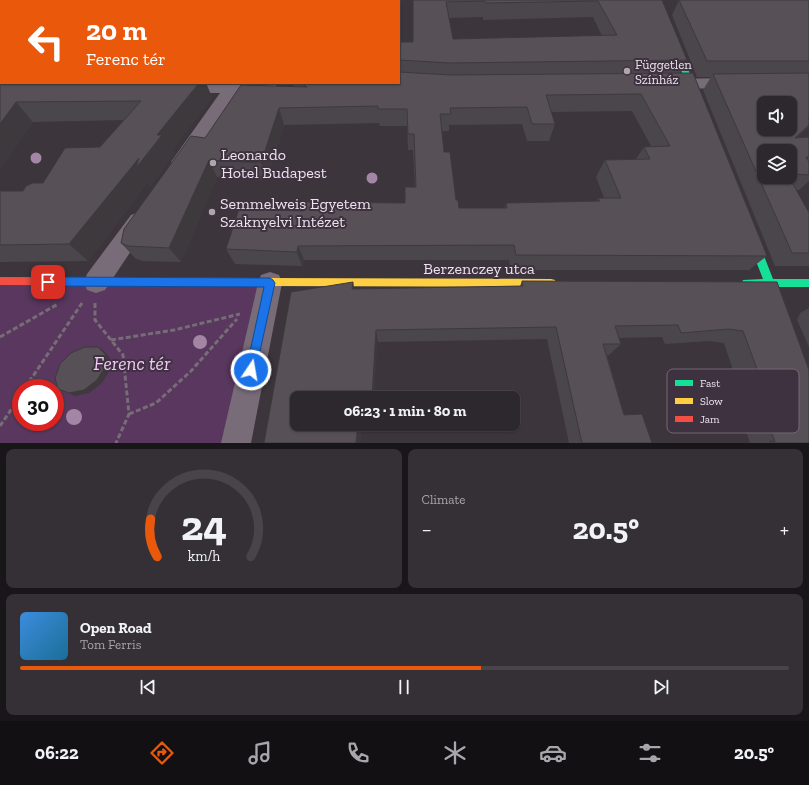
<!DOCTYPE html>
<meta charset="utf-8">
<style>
body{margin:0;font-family:"Zilla Slab",serif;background:#353035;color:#f1f3f6;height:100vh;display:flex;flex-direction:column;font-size:15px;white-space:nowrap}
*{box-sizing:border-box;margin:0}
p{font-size:13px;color:#a7a6aa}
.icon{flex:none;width:22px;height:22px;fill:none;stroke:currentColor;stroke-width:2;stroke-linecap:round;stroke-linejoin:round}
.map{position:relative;height:443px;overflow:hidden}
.drawer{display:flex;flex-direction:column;gap:6px;padding:6px;background:#191619;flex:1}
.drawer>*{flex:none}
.guide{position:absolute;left:0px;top:0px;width:400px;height:84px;box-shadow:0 1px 3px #0004,0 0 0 1px #484449;background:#ea580c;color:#fff;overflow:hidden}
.fabs{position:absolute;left:757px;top:96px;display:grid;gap:8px}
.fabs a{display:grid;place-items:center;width:40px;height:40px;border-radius:8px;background:#2d282d;box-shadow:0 1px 3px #0004,0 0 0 1px #484449;font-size:20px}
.speed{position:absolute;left:12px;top:379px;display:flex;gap:8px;font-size:20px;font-weight:700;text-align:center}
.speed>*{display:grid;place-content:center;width:52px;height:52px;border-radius:50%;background:#2d282d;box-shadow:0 1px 3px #0004,0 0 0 1px #484449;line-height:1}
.speed .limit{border:6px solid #d22;background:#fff;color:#111}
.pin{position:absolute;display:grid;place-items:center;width:34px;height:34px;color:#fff;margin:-17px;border-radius:8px;box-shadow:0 2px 6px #0006}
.me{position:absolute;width:44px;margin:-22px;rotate:12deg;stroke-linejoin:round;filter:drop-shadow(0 0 3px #0008)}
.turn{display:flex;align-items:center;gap:14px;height:84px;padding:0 20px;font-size:18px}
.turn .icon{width:52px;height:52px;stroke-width:2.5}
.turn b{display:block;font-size:28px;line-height:34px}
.big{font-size:30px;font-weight:700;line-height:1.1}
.drawer .card{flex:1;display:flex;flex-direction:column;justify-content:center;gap:6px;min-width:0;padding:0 14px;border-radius:8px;background:#353035}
.drawer .dial{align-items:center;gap:0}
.dial svg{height:104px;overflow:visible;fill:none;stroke:#484449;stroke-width:7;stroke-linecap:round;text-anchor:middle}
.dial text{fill:#f1f3f6;stroke:none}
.song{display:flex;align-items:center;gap:12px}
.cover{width:48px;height:48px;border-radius:6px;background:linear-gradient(135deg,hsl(210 70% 55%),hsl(200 70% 35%))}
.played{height:4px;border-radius:2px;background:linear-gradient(90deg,#ea580c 60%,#484449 60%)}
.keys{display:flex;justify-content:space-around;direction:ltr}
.heat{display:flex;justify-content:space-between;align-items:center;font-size:22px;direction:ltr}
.drawer .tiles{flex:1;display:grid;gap:6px;grid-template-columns:1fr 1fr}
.card:last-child{grid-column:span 2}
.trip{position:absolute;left:290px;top:391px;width:230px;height:40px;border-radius:8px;background:#2d282d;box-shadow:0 1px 3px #0004,0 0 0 1px #484449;font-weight:700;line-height:40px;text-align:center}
.tab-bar{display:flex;height:64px;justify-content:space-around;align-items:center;background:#121012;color:#a7a6aa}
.tab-bar .icon{width:28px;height:28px}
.tab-bar .active{color:#ea580c}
.tab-bar b{font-size:18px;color:#f1f3f6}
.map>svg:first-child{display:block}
</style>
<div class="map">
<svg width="809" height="443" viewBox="0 0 809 443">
<rect width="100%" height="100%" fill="#3c363c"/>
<!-- green -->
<path fill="#59375e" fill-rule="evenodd" d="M0,281L270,283L236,443H0ZM21,388H55V422H21Z"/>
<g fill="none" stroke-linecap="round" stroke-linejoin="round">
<!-- path -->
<g stroke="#766d77" stroke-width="3" stroke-dasharray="5 2.5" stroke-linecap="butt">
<polyline points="95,303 95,320 123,355 129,414 116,443"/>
<polyline points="0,337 58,304"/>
<polyline points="111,340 174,330 240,314"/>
<polyline points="25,388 82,303"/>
<polyline points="129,414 156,403 191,371 237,319"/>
<polyline points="0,426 21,395"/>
</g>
<!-- street -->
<g fill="#786c78" fill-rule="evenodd">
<polygon points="736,78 742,79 744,83 742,87 736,88 668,89 662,88 660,84 662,80 668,79"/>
<polygon points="175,83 271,83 275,84 278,88 275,92 269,93 238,93 188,167 181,169 174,167 171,162 220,93 177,93 171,92 168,88 171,84"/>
<polygon points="139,212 147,215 150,221 147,227 105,290 96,293 87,290 84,282 87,274 131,215"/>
<polygon points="270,272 279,275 282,283 251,443 221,443 258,283 261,275"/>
</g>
<!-- fast -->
<g fill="#16e098" fill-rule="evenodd">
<polygon points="654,0 660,0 701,101 700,103 697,103 693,101"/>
<polygon points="750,229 753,230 755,233 773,279 809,279 809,287 776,287 779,294 778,297 774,299 770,297 766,287 743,286 742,283 743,280 763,279 745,233 747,230"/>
</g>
<!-- slow -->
<polygon fill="#ffcf43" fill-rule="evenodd" points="265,278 551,279 555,280 556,283 555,286 551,287 265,286 261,285 260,282 261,279"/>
<!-- jam -->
<polygon fill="#f24e42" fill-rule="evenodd" points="0,277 265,278 269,279 270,282 269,285 265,286 0,285"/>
</g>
<!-- trees -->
<g fill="#a386a6">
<circle cx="36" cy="158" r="5.5"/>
<circle cx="372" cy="178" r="5.5"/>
<circle cx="200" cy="342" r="7"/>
<circle cx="74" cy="417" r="8"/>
</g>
<!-- wall -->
<g fill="#4b464b" fill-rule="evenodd">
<polygon points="0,0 284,0 283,1 1,1 1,12 0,12"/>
<rect x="309" y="0" width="33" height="1"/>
<path d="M413,0H662L687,60L680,73L767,256L749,270H511L509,260H304L302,266L235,264L226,249L304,211L405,203V187H415L413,150H408L407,126H380L379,123L284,125L267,180L217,177L181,262L142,261L135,258L121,243L205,138L294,87L293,83H399V42H413ZM483,17V20L593,17L602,36L453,39L449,18ZM632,111L651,146L644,147L636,159L605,160L596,177L604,198H598L597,201L506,203L505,208H459L456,200L444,152L442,131H449V125L522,124L527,141H549L555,124L551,112Z"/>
<path d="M679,0H809V118L808,119H809V126L797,138L809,137V181L799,190H796L808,211H809V266H775L703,90L711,77H697L672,15ZM790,151V177H764Z"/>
<polygon points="1,21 1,83 212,97 172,150 174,154 150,186 147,183 88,261 0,262 0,191 23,191 43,183 100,147 124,120 33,122 0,169 0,22"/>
<polygon points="522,281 777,282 809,443 750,443 731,385 737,382 724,343 710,341 665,344 662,337 619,338 621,344 609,355 607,355 624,415 652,443 569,443 547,339 378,342 297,398 361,424 360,443 264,443 353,282 354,289 520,286"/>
<polygon points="809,308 809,347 797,320 800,313"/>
</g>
<!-- shaded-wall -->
<g fill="#3d393d">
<polygon points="11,0 30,0 29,1 11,1"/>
<polygon points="135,0 167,0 166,1 133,1"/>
<polygon points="266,0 284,0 283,1 265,1"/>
<polygon points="199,83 206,83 212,97 172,150 174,154 150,186 147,183 88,261 69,244"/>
<polygon points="16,102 33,122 0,169 0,124"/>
<polygon points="279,108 284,125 267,180 261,163"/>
<polygon points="809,125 799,136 782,151 795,138"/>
<polygon points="209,160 217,177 181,262 169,248"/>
<polygon points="298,246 304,260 302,266 297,252"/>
<polygon points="353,282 355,295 352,289"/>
<polygon points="376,330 378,342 374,398 372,398"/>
<polygon points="98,347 103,350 110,358 110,370 102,383 89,393 75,396 69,393"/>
<polygon points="358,424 361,424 360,443 356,443"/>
</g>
<!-- building -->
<g fill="#575157" stroke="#3d393d" fill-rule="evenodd">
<polygon points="21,0 135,0 133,1 20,1"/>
<polygon points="150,0 266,0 265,1 149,1"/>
<rect x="309" y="0" width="24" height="1"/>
<path d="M413,0H662L687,60L450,63L399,60V42H413ZM485,1L486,3L598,1L617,35L453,39L446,2Z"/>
<polygon points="679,0 809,0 809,61 707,61"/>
<polygon points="1,21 1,65 0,65 0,22"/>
<path d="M399,72L450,75L693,73L767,256L516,255L514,245L298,246L297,252L226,249L239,209L304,211L306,202L405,203V187H416L414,134H408L407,109H378V106L279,108L261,163L209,160L169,248L128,246L121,243L124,229L191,136L205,138L241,85L307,87L300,83H399ZM641,94L670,146L644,147L650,159L605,160L621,198H598L600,201L506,203L507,208H459L458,200H456L450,152H444L440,114H451L450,108L527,107L532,124H555L546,95Z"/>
<path d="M809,73V118L808,119H809V125L795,138L809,137V157H806L809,162V175L790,174V151H764V177H789L808,211H809V253H792L713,74ZM764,103H790V129H764Z"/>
<polygon points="0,77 1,77 1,83 199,83 157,135 162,135 136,168 139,158 69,244 0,245 0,191 23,191 26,186 33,183 43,183 65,148 100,147 141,101 16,102 0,124"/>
<polygon points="522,281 777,282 809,370 809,443 771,443 770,441 775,442 752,375 760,377 743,331 729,329 681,333 678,325 615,326 621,344 603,344 624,415 642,414 652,443 582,443 556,327 376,330 372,398 297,398 297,424 358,424 356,443 264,443 291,292 353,282 352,289 523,286"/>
<polygon points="85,347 98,347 106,355 105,367 97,380 84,390 69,393 58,389 55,378 60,364 71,353"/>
</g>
<!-- route -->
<polygon fill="#1a73e8" stroke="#114b97" points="48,277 270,278 273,280 275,283 255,374 251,376 247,374 246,370 264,287 48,286 44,285 43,282 44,278"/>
<!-- markers -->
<g fill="#aea6ae" stroke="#3f3240" stroke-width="1.5">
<circle cx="627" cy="71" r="4"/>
<circle cx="213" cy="163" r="4"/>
<circle cx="212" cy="212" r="4"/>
</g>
<g text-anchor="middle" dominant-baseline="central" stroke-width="4" stroke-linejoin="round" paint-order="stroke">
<!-- far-poi labels -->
<g font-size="13" fill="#ebe3ec" stroke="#3f3240" text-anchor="start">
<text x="635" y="64">Független<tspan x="635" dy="15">Színház</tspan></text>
</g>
<!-- poi labels -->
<g font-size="16" fill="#ebe3ec" stroke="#3f3240" text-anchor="start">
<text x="221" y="154">Leonardo<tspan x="221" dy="18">Hotel Budapest</tspan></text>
<text x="220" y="203">Semmelweis Egyetem<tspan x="220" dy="18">Szaknyelvi Intézet</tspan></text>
</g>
<!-- street labels -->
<g font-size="16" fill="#ebe3ec" stroke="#3f3240">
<text x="479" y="268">Berzenczey utca</text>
</g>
<!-- near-park labels -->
<g font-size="19" font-style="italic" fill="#f7c8fc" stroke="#3f3240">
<text x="132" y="363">Ferenc tér</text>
</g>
</g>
<!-- legend -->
<rect x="667" y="369" width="132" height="64" rx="6" fill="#3f3240" stroke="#736774" stroke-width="1"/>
<rect x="675" y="380" width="18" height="6" fill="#16e098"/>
<rect x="675" y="398" width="18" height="6" fill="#ffcf43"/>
<rect x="675" y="416" width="18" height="6" fill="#f24e42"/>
<g font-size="11" fill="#ebe3ec">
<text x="700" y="387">Fast</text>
<text x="700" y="405">Slow</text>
<text x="700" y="423">Jam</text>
</g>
</svg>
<div class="fabs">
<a><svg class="icon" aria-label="sound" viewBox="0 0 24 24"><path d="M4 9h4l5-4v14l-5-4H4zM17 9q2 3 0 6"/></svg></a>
<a><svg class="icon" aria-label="layers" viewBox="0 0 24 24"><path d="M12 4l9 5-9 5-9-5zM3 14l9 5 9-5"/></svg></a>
</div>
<div class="speed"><div class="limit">30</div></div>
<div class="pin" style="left:48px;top:282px;background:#d93025"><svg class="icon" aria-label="arrive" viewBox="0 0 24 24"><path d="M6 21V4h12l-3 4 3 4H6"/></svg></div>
<svg class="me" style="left:251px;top:370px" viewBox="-20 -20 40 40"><circle r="17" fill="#1a73e8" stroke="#fff" stroke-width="3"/><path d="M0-11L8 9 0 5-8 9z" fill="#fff"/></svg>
<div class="trip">06:23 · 1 min · 80 m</div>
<div class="guide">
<div class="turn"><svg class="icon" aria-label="left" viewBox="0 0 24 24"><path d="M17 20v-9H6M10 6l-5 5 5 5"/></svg><div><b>20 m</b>Ferenc tér</div></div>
</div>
</div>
<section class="drawer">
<div class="tiles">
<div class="card dial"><svg viewBox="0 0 100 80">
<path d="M14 69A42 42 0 1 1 86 69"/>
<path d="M14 69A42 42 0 0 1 9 40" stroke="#ea580c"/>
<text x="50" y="56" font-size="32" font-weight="700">24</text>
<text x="50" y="72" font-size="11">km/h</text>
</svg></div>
<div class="card"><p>Climate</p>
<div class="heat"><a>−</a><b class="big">20.5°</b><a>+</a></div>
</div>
<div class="card">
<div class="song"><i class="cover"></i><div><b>Open Road</b><p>Tom Ferris</p></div></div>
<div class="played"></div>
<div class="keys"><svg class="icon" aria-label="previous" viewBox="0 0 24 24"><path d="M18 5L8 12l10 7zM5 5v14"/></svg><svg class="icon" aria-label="pause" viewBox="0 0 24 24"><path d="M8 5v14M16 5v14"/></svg><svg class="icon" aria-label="next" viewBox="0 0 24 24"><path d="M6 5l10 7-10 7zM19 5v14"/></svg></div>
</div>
</div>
</section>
<nav class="tab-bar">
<b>06:22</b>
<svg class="icon active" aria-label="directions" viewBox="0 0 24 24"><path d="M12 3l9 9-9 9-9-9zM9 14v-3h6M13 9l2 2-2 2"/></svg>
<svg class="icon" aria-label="music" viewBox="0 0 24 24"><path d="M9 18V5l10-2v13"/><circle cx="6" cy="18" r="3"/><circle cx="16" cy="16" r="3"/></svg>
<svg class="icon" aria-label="phone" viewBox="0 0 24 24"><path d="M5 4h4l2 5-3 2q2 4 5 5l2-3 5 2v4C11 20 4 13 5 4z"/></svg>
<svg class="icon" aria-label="climate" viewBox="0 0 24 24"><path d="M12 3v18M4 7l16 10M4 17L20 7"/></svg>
<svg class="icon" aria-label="car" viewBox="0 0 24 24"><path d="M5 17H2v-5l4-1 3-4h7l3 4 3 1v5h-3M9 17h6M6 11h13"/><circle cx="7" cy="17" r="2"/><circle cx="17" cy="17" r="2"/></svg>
<svg class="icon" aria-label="filters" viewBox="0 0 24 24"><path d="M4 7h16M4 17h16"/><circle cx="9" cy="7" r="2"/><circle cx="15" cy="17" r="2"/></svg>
<b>20.5°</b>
</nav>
